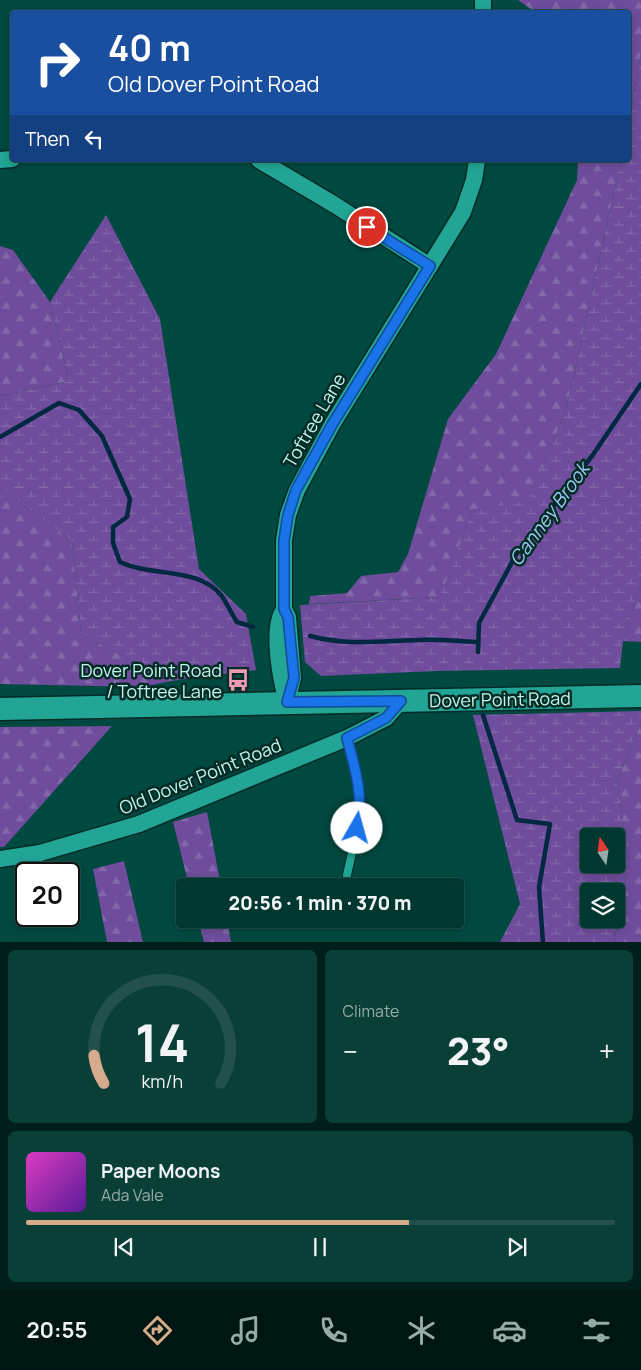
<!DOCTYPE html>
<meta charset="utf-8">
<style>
body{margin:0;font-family:Manrope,sans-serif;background:#0a3f38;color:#f1f3f6;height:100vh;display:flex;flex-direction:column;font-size:19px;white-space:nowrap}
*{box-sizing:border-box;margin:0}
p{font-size:16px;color:#95acab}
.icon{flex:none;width:28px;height:28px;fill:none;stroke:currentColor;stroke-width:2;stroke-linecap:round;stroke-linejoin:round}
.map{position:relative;height:942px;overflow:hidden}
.drawer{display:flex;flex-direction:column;gap:8px;padding:8px;background:#001e1a;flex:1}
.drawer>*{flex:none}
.top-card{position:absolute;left:10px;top:10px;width:621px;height:152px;border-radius:5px;box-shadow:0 2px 8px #0003,0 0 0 1px #22514c;background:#1a4fa0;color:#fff;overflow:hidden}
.needle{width:32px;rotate:347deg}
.buttons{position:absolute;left:580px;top:828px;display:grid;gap:10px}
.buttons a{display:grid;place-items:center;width:45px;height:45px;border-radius:5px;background:#003730;box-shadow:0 2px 8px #0003,0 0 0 1px #22514c;font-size:25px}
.speed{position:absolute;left:15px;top:862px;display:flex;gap:10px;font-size:25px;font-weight:700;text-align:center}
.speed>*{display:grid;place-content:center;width:65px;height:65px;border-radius:50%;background:#003730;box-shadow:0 2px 8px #0003,0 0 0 1px #22514c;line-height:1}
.speed .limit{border:2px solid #111;border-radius:8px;background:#fff;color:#111}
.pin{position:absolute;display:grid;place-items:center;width:42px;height:42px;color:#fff;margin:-21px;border:2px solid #fff;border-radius:50%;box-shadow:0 1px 5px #0007}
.me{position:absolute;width:55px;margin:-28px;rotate:7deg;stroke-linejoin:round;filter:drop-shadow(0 0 4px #0008)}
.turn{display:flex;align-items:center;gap:18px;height:105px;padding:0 15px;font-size:22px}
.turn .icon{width:65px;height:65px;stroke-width:2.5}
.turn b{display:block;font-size:35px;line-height:42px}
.then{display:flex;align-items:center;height:48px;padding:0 15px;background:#0003;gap:10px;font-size:19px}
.big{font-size:38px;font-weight:800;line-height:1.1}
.drawer .tile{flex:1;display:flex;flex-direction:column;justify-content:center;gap:8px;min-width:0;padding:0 18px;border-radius:8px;background:#0a3f38}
.drawer .dial{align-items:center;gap:0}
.dial svg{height:130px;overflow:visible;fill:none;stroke:#22514c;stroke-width:7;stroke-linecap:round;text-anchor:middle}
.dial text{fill:#f1f3f6;stroke:none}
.song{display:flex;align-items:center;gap:15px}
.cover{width:60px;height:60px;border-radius:8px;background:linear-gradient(135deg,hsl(310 70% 55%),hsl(270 70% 35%))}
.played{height:5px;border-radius:2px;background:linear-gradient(90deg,#d6ab8b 65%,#22514c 65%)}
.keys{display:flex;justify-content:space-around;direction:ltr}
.heat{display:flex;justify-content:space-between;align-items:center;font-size:28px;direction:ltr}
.drawer .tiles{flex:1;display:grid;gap:8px;grid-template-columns:1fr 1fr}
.tile:last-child{grid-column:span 2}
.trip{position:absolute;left:176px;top:878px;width:288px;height:50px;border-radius:5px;background:#003730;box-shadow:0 2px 8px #0003,0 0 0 1px #22514c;font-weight:800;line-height:50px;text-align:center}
.tabs{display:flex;height:80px;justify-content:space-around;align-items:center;background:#001613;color:#95acab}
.tabs .icon{width:35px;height:35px}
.tabs .active{color:#d6ab8b}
.tabs b{font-size:22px;color:#f1f3f6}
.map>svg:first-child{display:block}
</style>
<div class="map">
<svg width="641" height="943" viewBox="0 0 641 943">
<defs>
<pattern id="forest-firs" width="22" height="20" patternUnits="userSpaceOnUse" patternTransform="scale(1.25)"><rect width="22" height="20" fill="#6f4d9c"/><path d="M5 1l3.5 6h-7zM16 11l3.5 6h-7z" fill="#8267aa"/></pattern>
<pattern id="wetland-marsh" width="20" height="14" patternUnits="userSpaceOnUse" patternTransform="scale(1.25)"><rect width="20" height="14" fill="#6f4d9c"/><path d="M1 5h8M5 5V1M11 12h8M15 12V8" fill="none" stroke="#8267aa"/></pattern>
</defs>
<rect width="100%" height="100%" fill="#004940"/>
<!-- forest -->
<g fill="url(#forest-firs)">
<polygon points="518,0 641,0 641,53 629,120 629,12 535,12"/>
<polygon points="578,160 621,160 566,410 529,501 472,511 441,597 309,604 310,596 347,593 361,576 398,572 408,554 448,419 496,354 577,180"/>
<polygon points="0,246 13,250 50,302 69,381 0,396"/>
<polygon points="0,488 72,541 81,634 171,681 143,687 0,684"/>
<polygon points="641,582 641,642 623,641"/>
<polygon points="641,723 641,942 614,943 629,861 617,781"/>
<polygon points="112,726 4,847 0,847 0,727"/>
<polygon points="207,812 221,886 189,886 173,822"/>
<polygon points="124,861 143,942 107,942 93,869"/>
<polygon points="198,919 227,919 231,942 204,942"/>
</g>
<!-- wetland -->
<g fill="url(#wetland-marsh)" fill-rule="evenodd">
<polygon points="641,53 641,582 623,641 620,668 436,671 321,676 305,662 300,605 440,597 472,511 529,500 566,410 621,160 629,160 629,120"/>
<polygon points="106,215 160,319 199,569 246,614 256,670 171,681 81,634 72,541 0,488 0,396 69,381 50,302"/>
<path d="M641,711V723L617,781L629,861L614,942H500L520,904L473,715ZM589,836H616V864H589ZM589,891H616V919H589Z"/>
</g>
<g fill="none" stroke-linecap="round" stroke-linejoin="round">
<!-- stream -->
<g stroke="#002841" stroke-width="4.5">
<path d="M0,437L59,403L79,410L102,436L130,499L127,517L113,527V543L120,562C152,577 199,567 221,595C227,603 231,613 237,622L253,627"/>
<path d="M310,636C348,646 379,641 417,640C437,639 458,641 478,642"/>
<polyline points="478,652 479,623 517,553 592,456 641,384"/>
<polyline points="483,715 517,820 550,824 539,887 543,943"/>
</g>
<defs>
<polyline id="service" points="347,875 361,812 360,790 347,738"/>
<g id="minor">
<polyline points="483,12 483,0"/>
<polyline points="0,160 12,159"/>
<polyline points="259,160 335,205 430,266"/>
<path d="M283,611C271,630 281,681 287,702"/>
<polyline points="287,702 293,678 288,617 284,609 284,540 288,515 297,490 333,423 463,212 474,180 477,160"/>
<polyline points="0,859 40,853 139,824 347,738 386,718 401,701"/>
</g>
<polyline id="secondary" points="0,709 641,696"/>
</defs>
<!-- service casing -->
<use href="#service" stroke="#042b26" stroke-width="10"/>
<!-- minor casing -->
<use href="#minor" stroke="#042b26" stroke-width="19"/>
<!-- secondary casing -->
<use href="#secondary" stroke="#042b26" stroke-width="25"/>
<!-- service -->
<use href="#service" stroke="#22a595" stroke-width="8"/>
<!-- minor -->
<use href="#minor" stroke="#22a595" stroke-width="16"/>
<!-- secondary -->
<use href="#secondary" stroke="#22a595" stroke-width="22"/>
</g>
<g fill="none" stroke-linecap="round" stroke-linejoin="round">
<defs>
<path id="route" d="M357,828C364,796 355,768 347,738L386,718L401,701L287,702L294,678L288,617L284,609V540L288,515L296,490L333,423L430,266L367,227"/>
</defs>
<!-- route casing -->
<use href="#route" stroke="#114b97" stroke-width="12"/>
<!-- route -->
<use href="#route" stroke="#1a73e8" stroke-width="9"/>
</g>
<!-- icons -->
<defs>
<symbol id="bus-bare" viewBox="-9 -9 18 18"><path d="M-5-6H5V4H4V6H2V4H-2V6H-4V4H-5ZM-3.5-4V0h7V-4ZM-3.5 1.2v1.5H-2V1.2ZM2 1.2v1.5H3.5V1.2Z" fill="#f19ab2" stroke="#042b26" stroke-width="2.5" paint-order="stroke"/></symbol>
</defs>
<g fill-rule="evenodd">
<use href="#bus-bare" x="222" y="664" width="32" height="32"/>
</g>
<g text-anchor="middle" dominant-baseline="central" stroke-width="5" stroke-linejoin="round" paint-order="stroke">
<!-- street labels -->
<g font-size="18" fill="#c2f6ec" stroke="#042b26">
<text transform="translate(314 420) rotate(-60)">Toftree Lane</text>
<text transform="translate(500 699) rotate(-1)">Dover Point Road</text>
<text transform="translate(200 776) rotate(-22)">Old Dover Point Road</text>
</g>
<!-- poi labels -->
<g font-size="18" fill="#c2f6ec" stroke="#042b26" text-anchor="end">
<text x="222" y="670">Dover Point Road<tspan x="222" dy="21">/ Toftree Lane</tspan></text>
</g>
<!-- water labels -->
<g font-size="19" font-style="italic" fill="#9bcdf4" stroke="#042b26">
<text transform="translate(549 514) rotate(-54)">Canney Brook</text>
</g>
</g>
</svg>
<div class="buttons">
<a><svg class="needle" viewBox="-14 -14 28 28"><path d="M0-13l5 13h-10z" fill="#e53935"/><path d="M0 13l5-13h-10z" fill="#95acab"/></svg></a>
<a><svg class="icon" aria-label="layers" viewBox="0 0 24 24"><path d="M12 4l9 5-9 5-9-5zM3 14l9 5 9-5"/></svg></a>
</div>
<div class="speed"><div class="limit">20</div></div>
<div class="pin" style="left:367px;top:227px;background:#d93025"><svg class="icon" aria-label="arrive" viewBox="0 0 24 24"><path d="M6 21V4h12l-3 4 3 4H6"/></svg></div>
<svg class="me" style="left:357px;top:828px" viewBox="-20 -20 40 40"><circle r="19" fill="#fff"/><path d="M0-13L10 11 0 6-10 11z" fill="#1a73e8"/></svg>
<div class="trip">20:56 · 1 min · 370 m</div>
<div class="top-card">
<div class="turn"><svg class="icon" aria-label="right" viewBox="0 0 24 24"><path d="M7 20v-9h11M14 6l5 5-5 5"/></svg><div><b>40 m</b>Old Dover Point Road</div></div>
<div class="then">Then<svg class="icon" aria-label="left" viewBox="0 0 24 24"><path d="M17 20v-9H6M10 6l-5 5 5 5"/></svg></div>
</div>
</div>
<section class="drawer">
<div class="tiles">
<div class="tile dial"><svg viewBox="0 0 100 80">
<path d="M14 69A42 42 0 1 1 86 69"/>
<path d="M14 69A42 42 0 0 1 8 52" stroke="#d6ab8b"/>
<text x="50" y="56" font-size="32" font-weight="700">14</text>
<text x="50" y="72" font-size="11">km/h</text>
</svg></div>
<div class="tile"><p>Climate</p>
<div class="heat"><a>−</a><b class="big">23°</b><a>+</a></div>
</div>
<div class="tile">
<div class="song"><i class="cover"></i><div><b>Paper Moons</b><p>Ada Vale</p></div></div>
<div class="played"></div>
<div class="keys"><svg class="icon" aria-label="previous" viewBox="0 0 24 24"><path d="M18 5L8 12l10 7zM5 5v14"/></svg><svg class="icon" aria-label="pause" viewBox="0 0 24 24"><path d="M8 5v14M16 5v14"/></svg><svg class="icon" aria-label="next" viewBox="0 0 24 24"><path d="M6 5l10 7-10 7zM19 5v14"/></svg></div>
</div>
</div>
</section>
<nav class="tabs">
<b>20:55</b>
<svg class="icon active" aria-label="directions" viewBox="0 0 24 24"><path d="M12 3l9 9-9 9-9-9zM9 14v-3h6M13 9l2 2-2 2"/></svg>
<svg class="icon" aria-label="music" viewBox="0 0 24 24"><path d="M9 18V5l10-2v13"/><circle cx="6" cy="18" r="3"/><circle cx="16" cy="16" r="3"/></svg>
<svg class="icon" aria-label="phone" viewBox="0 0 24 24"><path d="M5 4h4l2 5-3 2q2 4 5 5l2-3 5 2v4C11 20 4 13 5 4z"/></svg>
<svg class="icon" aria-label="climate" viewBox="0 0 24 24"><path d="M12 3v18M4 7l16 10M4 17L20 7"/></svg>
<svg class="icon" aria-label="car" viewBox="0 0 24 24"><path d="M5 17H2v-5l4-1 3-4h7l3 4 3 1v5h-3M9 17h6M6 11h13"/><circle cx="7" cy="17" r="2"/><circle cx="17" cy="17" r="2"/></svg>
<svg class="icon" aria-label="filters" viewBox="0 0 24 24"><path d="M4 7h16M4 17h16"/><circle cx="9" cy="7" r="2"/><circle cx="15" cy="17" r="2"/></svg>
</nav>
